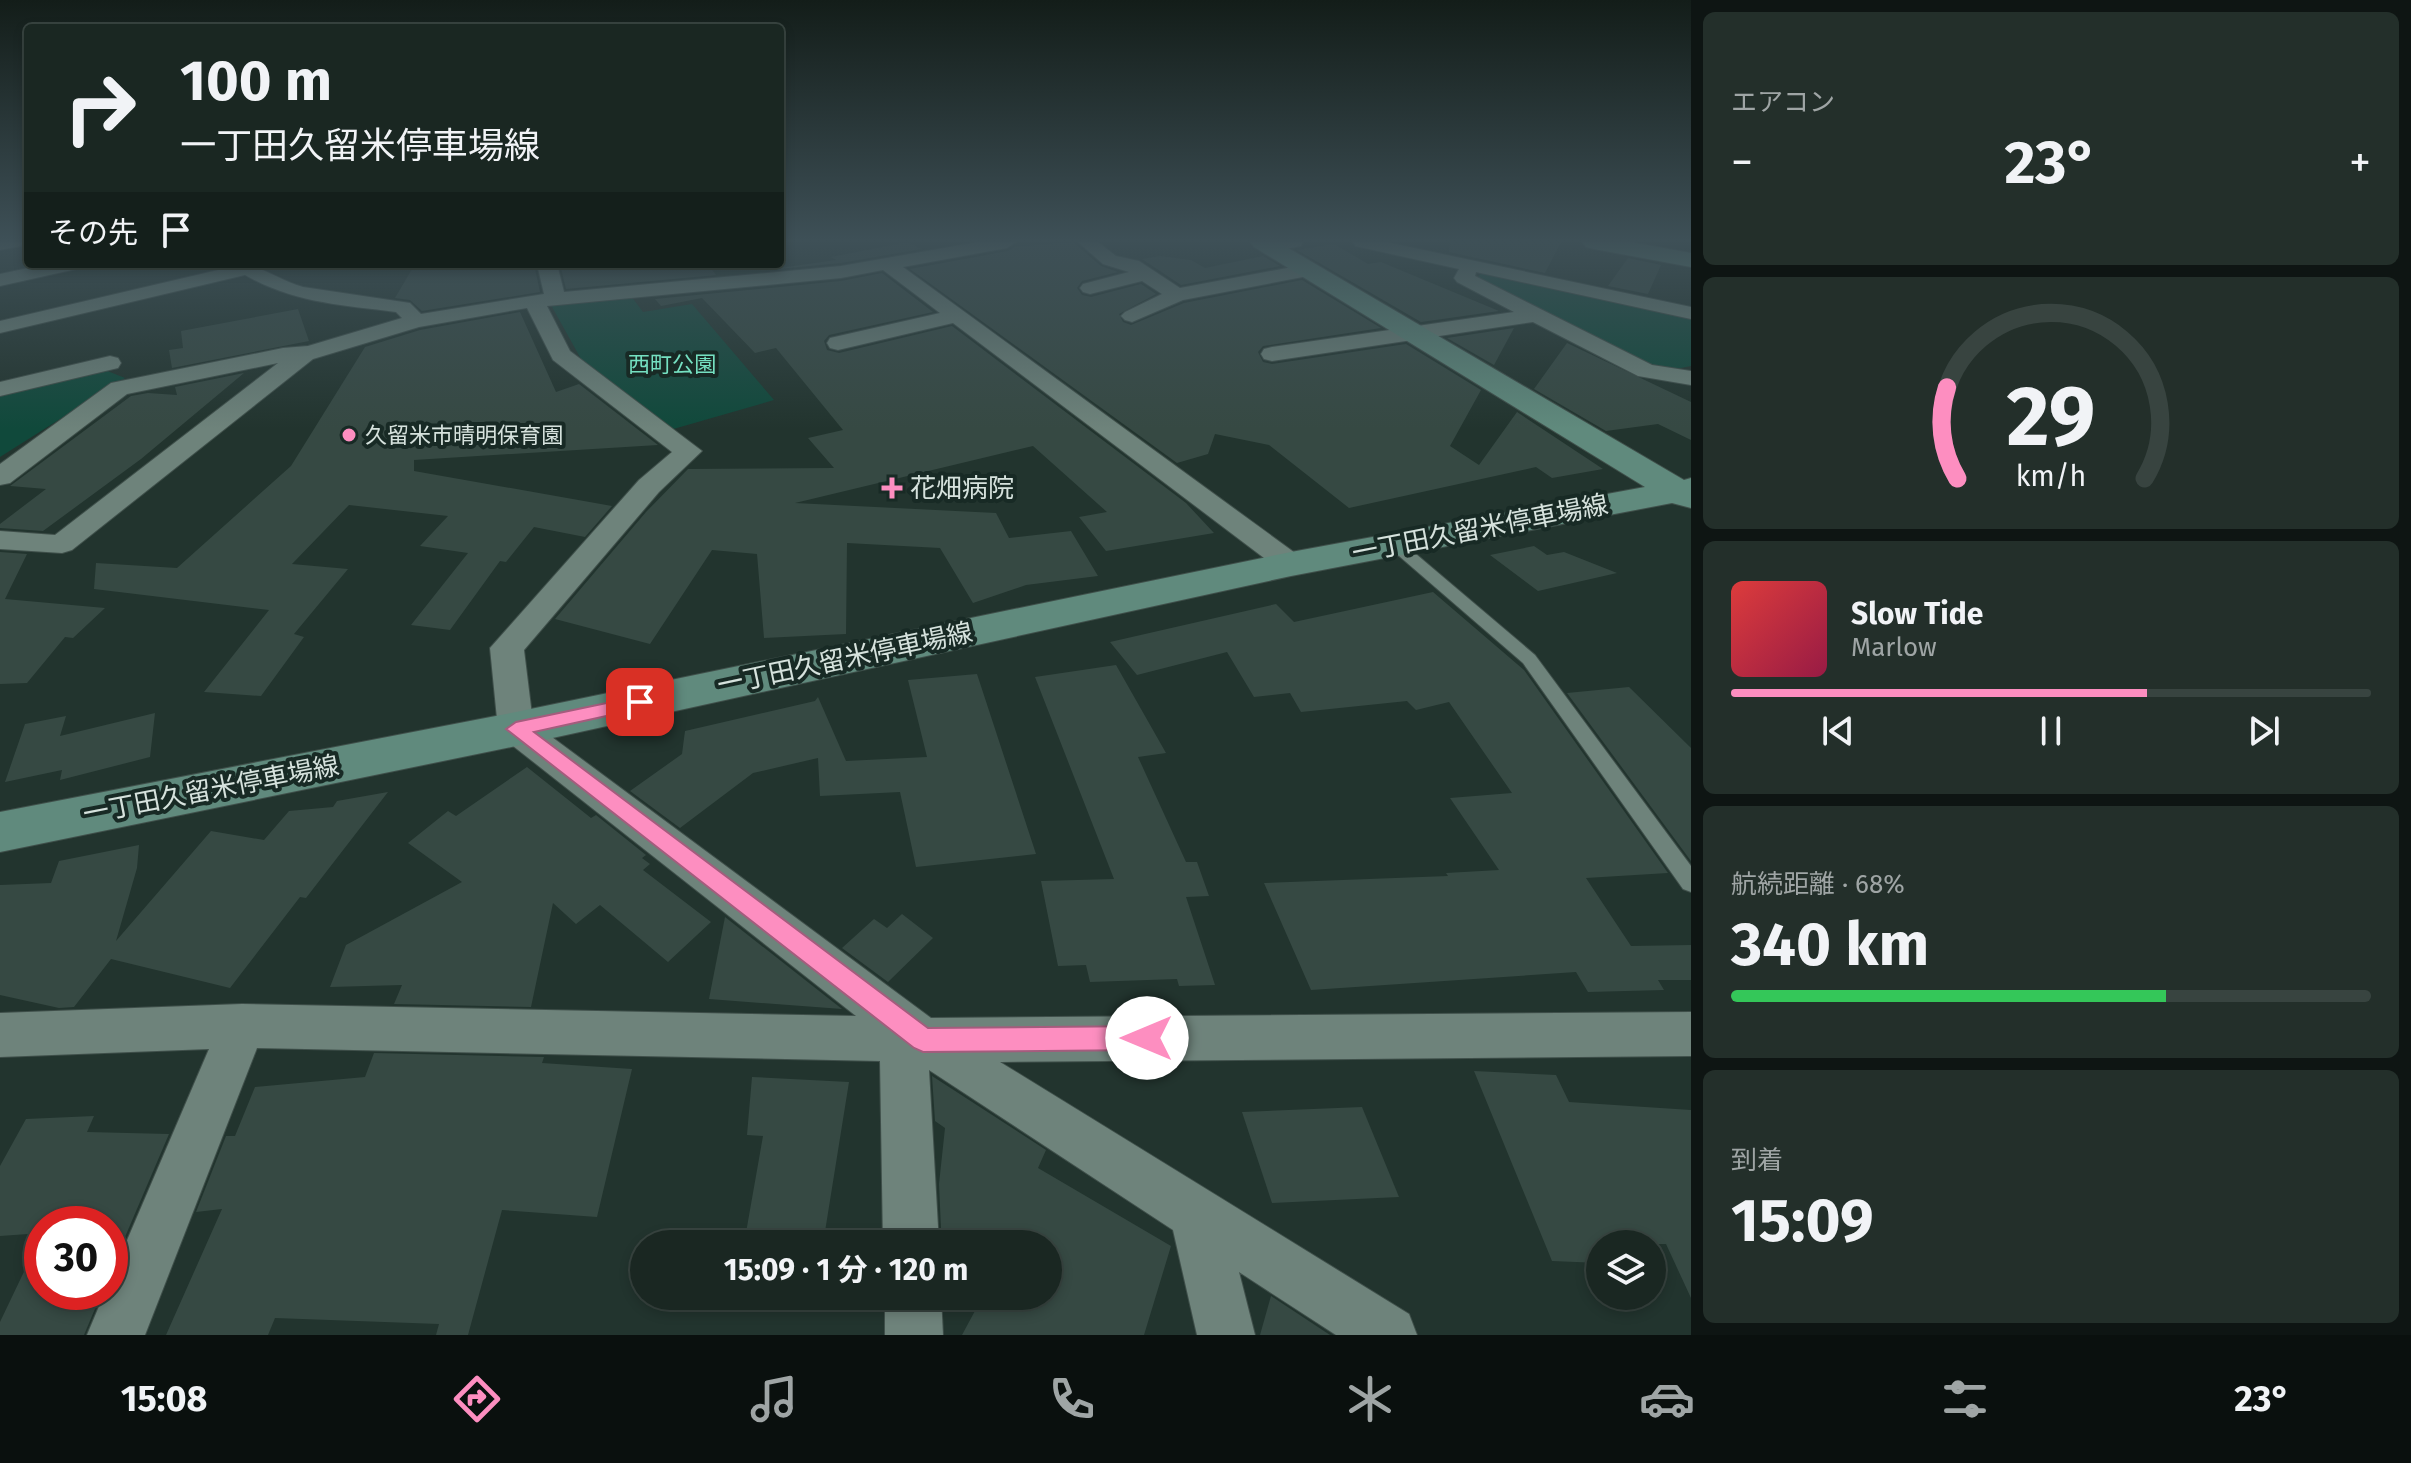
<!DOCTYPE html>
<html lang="ja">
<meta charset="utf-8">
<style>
body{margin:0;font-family:"Fira Sans","Noto Sans JP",sans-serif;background:#232f2a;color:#f1f3f6;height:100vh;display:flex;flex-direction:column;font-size:30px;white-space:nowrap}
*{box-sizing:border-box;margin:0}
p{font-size:26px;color:#9fa5a5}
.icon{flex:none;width:44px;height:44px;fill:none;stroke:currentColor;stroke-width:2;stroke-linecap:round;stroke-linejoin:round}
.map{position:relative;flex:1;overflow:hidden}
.side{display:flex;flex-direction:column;gap:12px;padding:12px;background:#0e1513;width:720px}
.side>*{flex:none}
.guide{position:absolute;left:24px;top:24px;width:760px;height:244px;border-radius:8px;box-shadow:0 4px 12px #0003,0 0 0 2px #384440;background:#1a2722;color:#f1f3f6;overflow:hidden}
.buttons{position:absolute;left:1586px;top:1230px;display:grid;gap:16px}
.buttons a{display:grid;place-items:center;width:80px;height:80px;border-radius:50%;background:#1a2722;box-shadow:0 4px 12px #0003,0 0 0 2px #384440;font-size:40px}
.speed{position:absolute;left:24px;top:1206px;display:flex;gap:16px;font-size:40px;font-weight:700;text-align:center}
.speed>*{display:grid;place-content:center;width:104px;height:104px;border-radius:50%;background:#1a2722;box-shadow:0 4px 12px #0003,0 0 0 2px #384440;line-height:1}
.speed .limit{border:12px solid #d22;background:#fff;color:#111}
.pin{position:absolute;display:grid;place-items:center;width:68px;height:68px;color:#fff;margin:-34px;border-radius:16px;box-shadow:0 4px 12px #0006}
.me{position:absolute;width:88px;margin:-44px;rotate:270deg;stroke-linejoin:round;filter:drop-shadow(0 0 6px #0008)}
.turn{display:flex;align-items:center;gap:28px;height:168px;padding:0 24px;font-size:36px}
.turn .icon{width:104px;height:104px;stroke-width:2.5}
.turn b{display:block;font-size:56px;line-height:68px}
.then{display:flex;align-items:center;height:76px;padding:0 24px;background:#0003;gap:16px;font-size:30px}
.big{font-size:60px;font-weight:700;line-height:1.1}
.side .tile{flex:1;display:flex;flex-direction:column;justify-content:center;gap:12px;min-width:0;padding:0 28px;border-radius:12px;background:#232f2a}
.side .dial{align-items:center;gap:0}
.dial svg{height:208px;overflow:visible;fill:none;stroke:#384440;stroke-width:7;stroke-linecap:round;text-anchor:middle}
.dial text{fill:#f1f3f6;stroke:none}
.song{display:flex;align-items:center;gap:24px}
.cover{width:96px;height:96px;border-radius:12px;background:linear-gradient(135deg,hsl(0 70% 55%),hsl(340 70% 35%))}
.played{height:8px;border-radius:4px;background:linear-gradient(90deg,#fd8ec0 65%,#384440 65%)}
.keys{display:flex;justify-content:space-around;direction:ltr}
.heat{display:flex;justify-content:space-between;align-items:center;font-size:44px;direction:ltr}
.charge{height:12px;border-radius:6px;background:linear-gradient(90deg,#34c759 68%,#384440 0)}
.trip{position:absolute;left:630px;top:1230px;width:432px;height:80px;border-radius:40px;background:#1a2722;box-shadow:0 4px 12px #0003,0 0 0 2px #384440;font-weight:700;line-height:80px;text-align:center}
.menu{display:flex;height:128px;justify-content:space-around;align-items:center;background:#0a100e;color:#9fa5a5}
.menu .icon{width:56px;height:56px}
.menu .selected{color:#fd8ec0}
.menu b{font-size:36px;color:#f1f3f6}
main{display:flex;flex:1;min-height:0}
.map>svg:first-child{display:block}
</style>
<main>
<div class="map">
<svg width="1691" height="1335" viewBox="0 0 1691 1335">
<rect width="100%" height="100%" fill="#22342e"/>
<!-- green -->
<g fill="#10493b">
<polygon points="1482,272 1691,317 1691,366 1676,369 1640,362 1476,280"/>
<polygon points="631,296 643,312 692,304 774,400 670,430 586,368 551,305"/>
<polygon points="105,370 125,378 0,457 0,393"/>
</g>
<!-- building -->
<g fill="#364943">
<polygon points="908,242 921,249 841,263 758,271 836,260 831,257"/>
<polygon points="1073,242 1101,266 1118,272 1082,281 1077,288 1082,295 1091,297 1141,284 1156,294 1119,314 1123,322 1131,325 1184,303 1302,280 1381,328 1263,346 1258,352 1263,362 1272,364 1406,344 1481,390 1450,446 1479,465 1517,412 1603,469 1552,478 1536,467 1349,508 1269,445 1215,434 1208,454 1177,463 910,269 1008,251 1014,247"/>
<polygon points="1450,242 1561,242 1545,273 1449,252"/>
<polygon points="1334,244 1368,264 1381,262 1499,311 1421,322 1297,250"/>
<polygon points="1160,256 1191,260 1205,268 1263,256 1280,266 1181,285 1142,259"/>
<polygon points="1628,258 1661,265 1648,294 1608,286"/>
<polygon points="415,264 534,264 540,292 422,311 410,300 395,298"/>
<polygon points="560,264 708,264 716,275 566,289"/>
<polygon points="882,273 933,312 829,335 824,341 827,350 839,353 952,326 1186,503 1214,533 1106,551 1079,517 1107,512 1033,446 795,503 996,513 1009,538 1071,531 1098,576 1026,585 973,603 940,548 847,543 846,634 764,638 757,554 712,550 650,644 555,619 646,512 688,469 834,468 808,438 843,430 776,348 755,353 702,298 661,306 655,299 841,281"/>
<polygon points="298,309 309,341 172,368 169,350 183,348 181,331"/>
<polygon points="520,312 556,392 579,384 658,445 414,460 414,471 612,506 585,537 534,527 506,562 500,561 450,630 411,625 468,553 420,546 448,516 349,505 292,564 348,569 294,634 304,637 261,696 204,692 269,610 94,589 96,563 177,568 291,466 365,347 420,330"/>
<polygon points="1514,328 1494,365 1447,338"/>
<polygon points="1567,343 1691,402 1691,440 1658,424 1606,431 1534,389"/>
<polygon points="244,373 141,459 43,531 0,528 0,524 46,489 10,486 131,396 148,393 177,395 175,387"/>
<polygon points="1534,546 1547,555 1564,552 1617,573 1538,591 1490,555"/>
<polygon points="0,552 27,554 5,599 105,608 73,638 65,637 27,683 0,684"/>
<polygon points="1433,592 1524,670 1668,873 1586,878 1631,946 1691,945 1691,980 1658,980 1664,990 1588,992 1576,972 1311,990 1264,883 1448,876 1446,873 1499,870 1450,798 1512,793 1449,702 1416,710 1407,701 1301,712 1290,693 1254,697 1227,652 1137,675 1110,642 1276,604 1294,622"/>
<polygon points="1116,665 1166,753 1138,757 1186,862 1197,862 1209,896 1186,897 1215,985 1179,986 1177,979 1090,982 1086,965 1058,966 1041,881 1114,879 1035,677"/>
<polygon points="977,674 1036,854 916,867 900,792 820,796 818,758 753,773 680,828 630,791 682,754 685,731 815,701 818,697 846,761 927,757 908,680"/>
<polygon points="1629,687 1691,748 1691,861 1567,693"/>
<polygon points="155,713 150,757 60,780 62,770 5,782 25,724 66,716 60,736"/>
<polygon points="527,767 591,818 596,815 646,855 642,858 650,864 643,870 711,922 668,962 600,905 576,924 553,903 531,1007 394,1004 402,985 330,987 346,945 462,882 408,843 448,811 456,816"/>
<polygon points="388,792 306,898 300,897 230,988 111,959 74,1007 59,1008 0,995 0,885 51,883 59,861 139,845 137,868 116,941 211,831 264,840 289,811 333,807 337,801"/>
<polygon points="902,914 933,938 888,982 842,948 874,919 887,928"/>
<polygon points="725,917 842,1009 709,999"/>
<polygon points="374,1053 544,1057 542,1063 632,1069 597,1217 502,1210 468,1335 436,1335 439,1324 275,1318 268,1335 166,1335 222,1209 196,1212 226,1136 235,1136 255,1087 365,1077"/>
<polygon points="1474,1071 1556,1075 1569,1102 1691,1110 1691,1298 1666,1244 1600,1244 1600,1263 1552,1261"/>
<polygon points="932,1076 1046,1150 1038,1168 1171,1246 1144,1335 962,1335 983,1296 1048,1296 1048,1244 989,1244 941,1228 939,1184 945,1128 935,1121"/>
<polygon points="752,1077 849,1082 823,1244 744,1244 763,1136 747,1135"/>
<polygon points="1362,1107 1399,1197 1272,1203 1242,1112"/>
<polygon points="94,1116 87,1132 169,1134 110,1272 110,1224 42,1224 42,1233 0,1236 0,1166 26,1119"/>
<polygon points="42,1234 42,1292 102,1292 84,1335 0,1335 0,1322"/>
<polygon points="1271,1296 1330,1335 1260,1335"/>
</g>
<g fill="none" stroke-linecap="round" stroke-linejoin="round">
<defs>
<polygon id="lane" points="1397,541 1403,543 1535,655 1691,866 1691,892 1683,889 1523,663 1391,549 1389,546"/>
<g id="street">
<polygon points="0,242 23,242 21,246 0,250"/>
<path d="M978,242H1016L1007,248L903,267L1302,558L1306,564L1302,570L1291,573L1280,570L953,323L838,350L830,348L827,343L830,338L940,313L883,270L841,278L547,306L570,351L702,451L659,492L524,650L533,723L931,1018L1691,1012V1056L1000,1062L1409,1314L1417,1335H1336L1239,1272L1255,1335H1197L1173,1230L929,1070L939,1244H883L880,1061L257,1048L145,1335H87L105,1292H110V1280L209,1049L0,1057V1013L242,1004L856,1016L503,738L498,729L490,648L639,480L672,452L553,360L527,308L419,327L313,359L72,550L62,553L0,549V531L55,535L278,363L127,394L10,483L0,485V464L111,383L283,348L308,346L402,318L396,312C341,305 294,303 245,275L0,333V321L231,267L229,264C264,264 272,278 303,287L410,303L421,314L544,294L537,264H557L564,292L841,266Z"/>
<polygon points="1078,242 1098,242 1116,256 1139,261 1180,288 1308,264 1318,270 1308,276 1183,300 1132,322 1125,320 1121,316 1125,312 1162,294 1142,281 1090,294 1083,292 1080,288 1083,284 1129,272 1103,264"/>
<polygon points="1263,242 1303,242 1301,246 1268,252 1259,246"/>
<polygon points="1353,242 1386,242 1691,307 1691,319 1476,272 1475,276 1652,365 1691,371 1691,385 1638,376 1533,322 1272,361 1264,359 1261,354 1264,349 1272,347 1514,312 1457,282 1454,278 1459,269 1355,246"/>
<polygon points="47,264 84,264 81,268 0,286 0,274"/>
<polygon points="110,356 118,358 121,363 118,368 0,396 0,382"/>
<polygon points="885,1296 941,1296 943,1335 885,1335"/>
</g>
<g id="secondary">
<polygon points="1250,242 1278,242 1684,480 1691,478 1691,508 1672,503 1291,576 516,746 0,852 0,812 516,712 1291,552 1645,487 1254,247"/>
<polygon points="1582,242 1631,242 1691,253 1691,267 1594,249 1586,247"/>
</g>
</defs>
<!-- lane casing -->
<use href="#lane" stroke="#3f4f4a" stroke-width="2"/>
<!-- street casing -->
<use href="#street" stroke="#3f4f4a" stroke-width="2"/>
<!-- secondary casing -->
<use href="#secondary" stroke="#3f4f4a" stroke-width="2"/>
<!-- lane -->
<use href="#lane" fill="#6e837b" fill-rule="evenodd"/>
<!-- street -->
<use href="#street" fill="#6e837b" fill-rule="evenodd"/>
<!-- secondary -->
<use href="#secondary" fill="#608a7d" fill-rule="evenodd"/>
</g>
<!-- sky -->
<linearGradient id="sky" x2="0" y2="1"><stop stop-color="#131d19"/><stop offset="0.56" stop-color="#3e5057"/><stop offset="1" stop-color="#3e5057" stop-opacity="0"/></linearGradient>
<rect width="1691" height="429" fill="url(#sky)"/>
<!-- route -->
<polygon fill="#fd8ec0" stroke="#a45c7d" stroke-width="2" points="640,696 647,698 650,702 647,707 534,732 928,1028 1147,1026 1156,1030 1160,1038 1156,1047 1147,1050 923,1052 914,1048 506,729 516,722"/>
<!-- markers -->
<g fill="#fd8ec0" stroke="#182a25" stroke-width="3">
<circle cx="349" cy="435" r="8"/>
<path d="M888 476h8v8h8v8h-8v8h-8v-8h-8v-8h8z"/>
</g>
<g text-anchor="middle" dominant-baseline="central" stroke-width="8" stroke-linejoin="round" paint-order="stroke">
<!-- far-park labels -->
<g font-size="22" fill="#75e0c1" stroke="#182a25">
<text x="672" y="364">西町公園</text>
</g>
<!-- far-poi labels -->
<g font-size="22" fill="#d6e2dd" stroke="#182a25" text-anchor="start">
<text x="365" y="435">久留米市晴明保育園</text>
</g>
<!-- poi labels -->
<g font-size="26" fill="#d6e2dd" stroke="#182a25" text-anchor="start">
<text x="910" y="488">花畑病院</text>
</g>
<!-- street labels -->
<g font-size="26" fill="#d6e2dd" stroke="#182a25">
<text transform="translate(1480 529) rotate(-11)">一丁田久留米停車場線</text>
<text transform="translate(845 659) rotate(-12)">一丁田久留米停車場線</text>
<text transform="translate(211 790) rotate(-11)">一丁田久留米停車場線</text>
</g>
</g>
</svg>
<div class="buttons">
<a><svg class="icon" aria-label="layers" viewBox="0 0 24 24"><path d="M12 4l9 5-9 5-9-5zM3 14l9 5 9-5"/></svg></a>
</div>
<div class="speed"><div class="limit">30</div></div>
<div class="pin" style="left:640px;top:702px;background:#d93025"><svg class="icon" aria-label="arrive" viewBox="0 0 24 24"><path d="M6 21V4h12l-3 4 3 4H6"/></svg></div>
<svg class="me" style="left:1147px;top:1038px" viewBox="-20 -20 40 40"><circle r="19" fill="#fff"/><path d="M0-13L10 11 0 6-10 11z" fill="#fd8ec0"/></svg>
<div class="trip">15:09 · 1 分 · 120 m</div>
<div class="guide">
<div class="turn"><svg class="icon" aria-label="right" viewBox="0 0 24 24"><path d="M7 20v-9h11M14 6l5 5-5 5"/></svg><div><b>100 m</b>一丁田久留米停車場線</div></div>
<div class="then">その先<svg class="icon" aria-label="arrive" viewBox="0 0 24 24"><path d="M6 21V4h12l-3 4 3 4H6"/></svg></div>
</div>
</div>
<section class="side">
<div class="tile"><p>エアコン</p>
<div class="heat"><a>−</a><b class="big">23°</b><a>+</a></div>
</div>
<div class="tile dial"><svg viewBox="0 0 100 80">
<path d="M14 69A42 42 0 1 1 86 69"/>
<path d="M14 69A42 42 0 0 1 10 34" stroke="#fd8ec0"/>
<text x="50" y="56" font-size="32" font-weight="700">29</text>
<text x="50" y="72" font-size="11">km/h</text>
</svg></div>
<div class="tile">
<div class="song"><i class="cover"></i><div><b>Slow Tide</b><p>Marlow</p></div></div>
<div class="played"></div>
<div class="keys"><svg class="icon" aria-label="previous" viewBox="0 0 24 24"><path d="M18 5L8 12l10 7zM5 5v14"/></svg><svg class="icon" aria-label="pause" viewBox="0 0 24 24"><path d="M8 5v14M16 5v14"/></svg><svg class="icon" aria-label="next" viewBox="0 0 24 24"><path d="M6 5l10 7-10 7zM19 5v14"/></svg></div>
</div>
<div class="tile"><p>航続距離 · 68%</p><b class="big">340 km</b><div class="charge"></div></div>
<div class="tile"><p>到着</p><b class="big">15:09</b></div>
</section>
</main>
<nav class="menu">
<b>15:08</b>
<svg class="icon selected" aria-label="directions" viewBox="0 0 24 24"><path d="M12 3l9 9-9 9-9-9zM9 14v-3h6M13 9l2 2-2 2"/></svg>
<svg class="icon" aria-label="music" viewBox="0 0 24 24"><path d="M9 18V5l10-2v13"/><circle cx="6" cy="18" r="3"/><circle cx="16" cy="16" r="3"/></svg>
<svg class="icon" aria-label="phone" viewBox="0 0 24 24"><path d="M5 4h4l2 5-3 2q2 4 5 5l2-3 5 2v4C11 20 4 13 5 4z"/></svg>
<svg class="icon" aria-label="climate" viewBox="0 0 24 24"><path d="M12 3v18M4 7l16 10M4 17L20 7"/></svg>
<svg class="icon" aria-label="car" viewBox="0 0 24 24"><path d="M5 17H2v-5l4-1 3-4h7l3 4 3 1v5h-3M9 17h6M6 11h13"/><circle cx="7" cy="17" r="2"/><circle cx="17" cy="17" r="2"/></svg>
<svg class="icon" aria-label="filters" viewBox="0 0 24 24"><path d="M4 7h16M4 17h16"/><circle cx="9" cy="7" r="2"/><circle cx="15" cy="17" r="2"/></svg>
<b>23°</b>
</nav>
